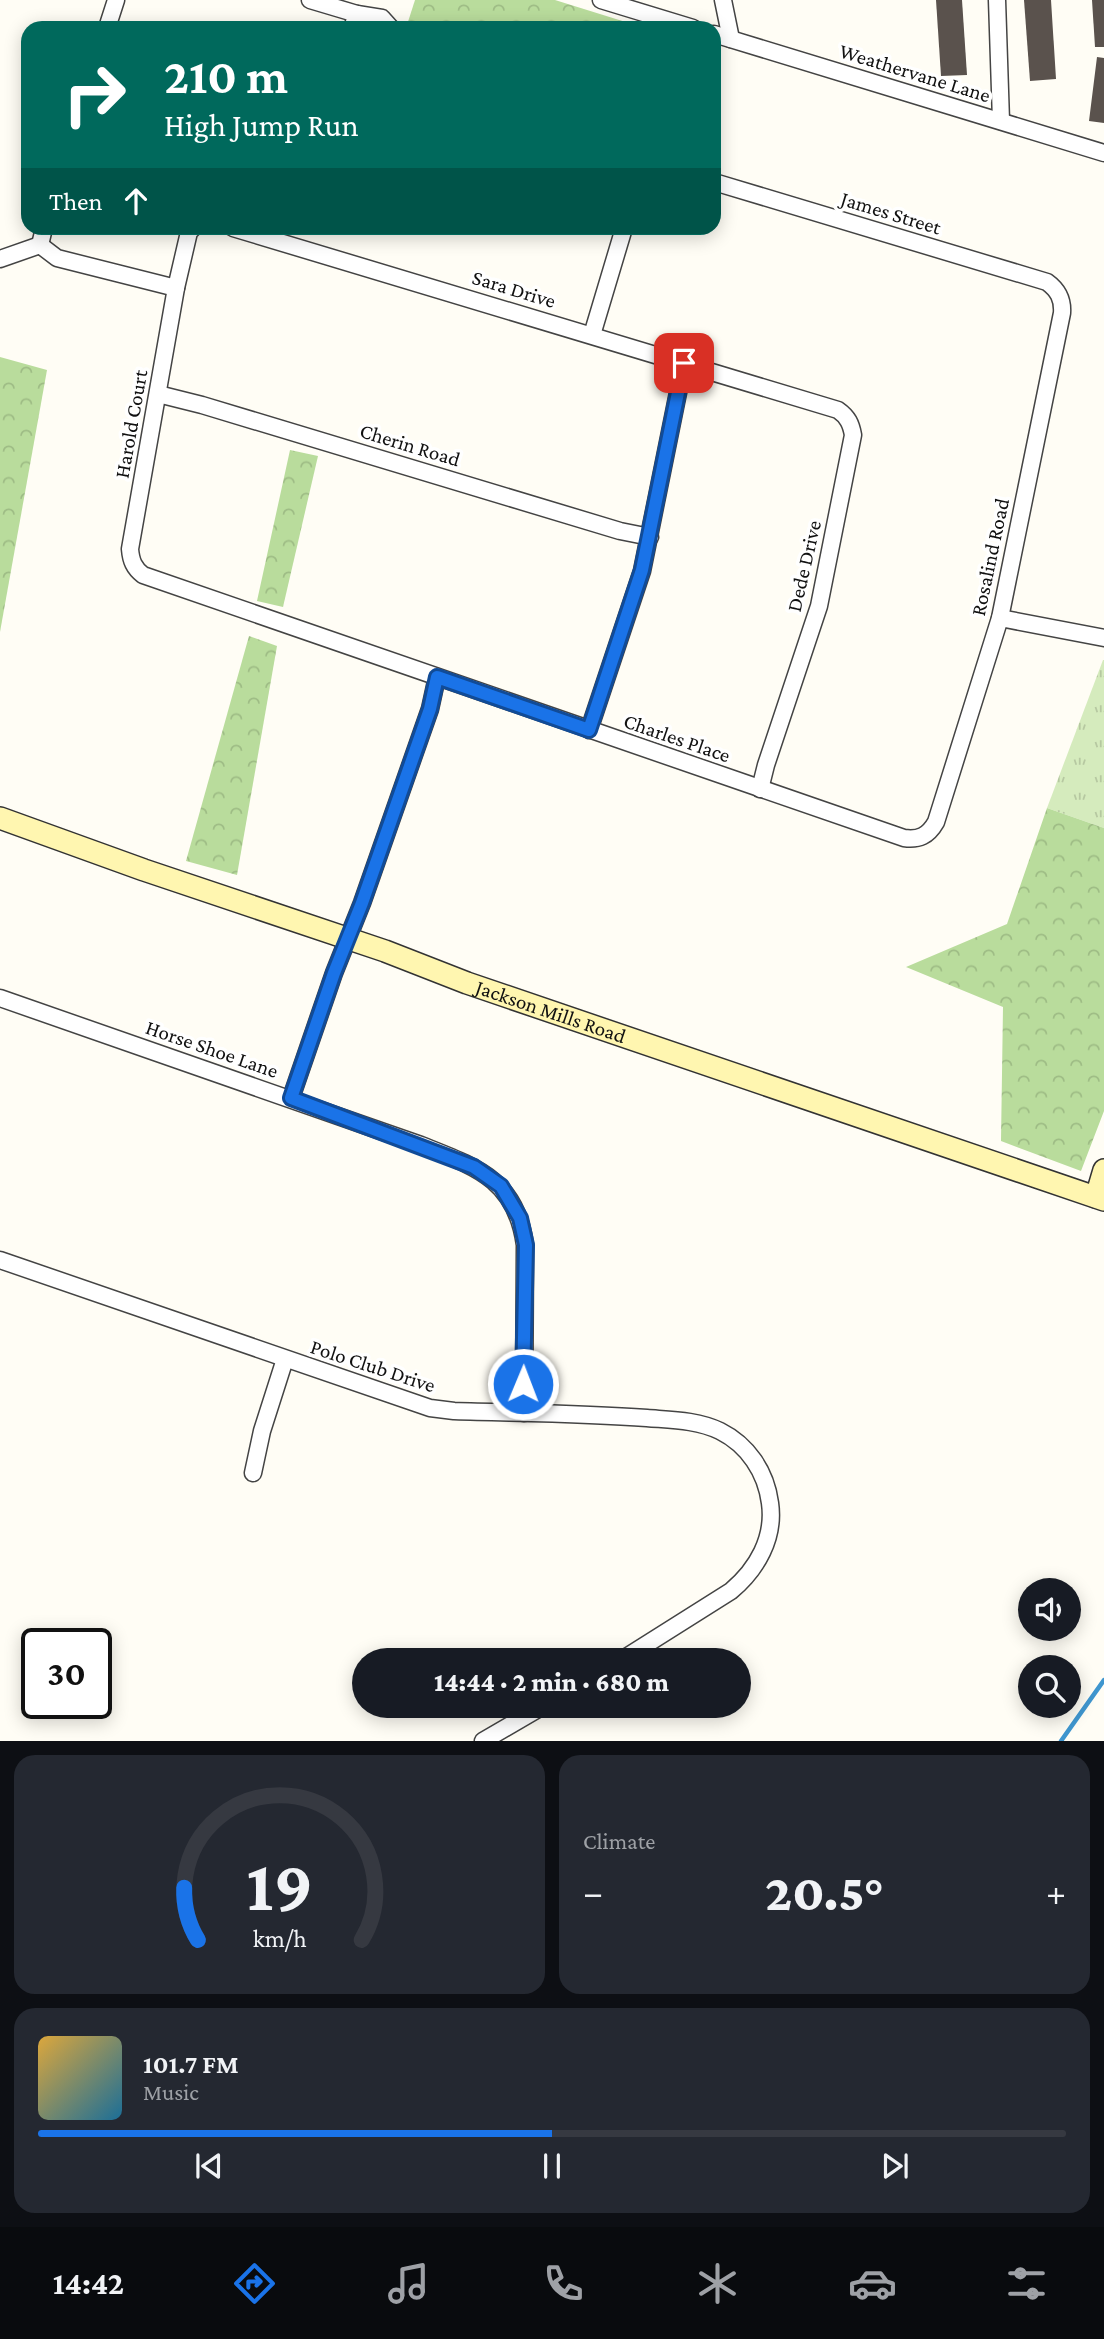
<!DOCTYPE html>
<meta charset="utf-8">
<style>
body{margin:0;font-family:"Crimson Pro",serif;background:#242831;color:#f1f3f6;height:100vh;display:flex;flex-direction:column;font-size:26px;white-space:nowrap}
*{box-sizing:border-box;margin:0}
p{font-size:23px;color:#9ea1a6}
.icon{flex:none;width:38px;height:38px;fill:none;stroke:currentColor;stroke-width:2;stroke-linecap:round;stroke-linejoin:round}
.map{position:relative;height:1741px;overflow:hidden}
.drawer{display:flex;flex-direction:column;gap:14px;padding:14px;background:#0d0f14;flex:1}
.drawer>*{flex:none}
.banner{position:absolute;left:21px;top:21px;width:700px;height:214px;border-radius:21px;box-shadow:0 4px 18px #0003;background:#00695c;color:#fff;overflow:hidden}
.fabs{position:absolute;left:1018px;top:1578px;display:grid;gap:14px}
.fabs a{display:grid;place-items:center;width:63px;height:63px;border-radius:50%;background:#171b24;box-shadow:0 4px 18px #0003;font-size:35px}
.speed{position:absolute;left:21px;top:1628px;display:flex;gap:14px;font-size:35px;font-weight:700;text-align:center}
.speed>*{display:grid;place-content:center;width:91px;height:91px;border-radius:50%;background:#171b24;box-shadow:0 4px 18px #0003;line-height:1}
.speed .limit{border:4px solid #111;border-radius:10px;background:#fff;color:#111}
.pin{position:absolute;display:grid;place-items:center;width:60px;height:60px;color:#fff;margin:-30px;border-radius:14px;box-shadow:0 4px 10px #0006}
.me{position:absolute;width:77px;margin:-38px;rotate:1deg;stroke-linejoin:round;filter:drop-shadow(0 0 5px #0008)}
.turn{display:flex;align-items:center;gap:24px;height:147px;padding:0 28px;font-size:32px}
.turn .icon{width:91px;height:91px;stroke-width:2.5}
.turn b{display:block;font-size:49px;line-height:60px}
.then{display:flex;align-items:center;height:66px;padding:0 28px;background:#0003;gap:14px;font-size:26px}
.big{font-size:52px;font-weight:800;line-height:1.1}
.drawer .tile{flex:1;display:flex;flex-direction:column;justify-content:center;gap:10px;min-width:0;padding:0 24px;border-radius:21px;background:#242831}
.drawer .dial{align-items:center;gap:0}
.dial svg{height:182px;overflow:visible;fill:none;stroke:#363941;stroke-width:7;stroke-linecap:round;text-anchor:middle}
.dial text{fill:#f1f3f6;stroke:none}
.song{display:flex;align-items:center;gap:21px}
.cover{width:84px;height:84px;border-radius:10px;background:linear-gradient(135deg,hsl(40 70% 55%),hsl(200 70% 35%))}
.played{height:7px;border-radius:4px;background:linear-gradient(90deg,#1a73e8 50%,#363941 50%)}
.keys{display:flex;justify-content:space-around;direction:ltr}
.heat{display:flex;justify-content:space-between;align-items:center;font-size:38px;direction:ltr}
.drawer .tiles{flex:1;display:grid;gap:14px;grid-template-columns:1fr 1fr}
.tile:last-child{grid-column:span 2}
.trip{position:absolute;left:352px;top:1648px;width:399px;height:70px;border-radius:35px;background:#171b24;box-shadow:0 4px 18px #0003;font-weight:800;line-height:70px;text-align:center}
.tabs{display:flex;height:112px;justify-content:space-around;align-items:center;background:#090b0e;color:#9ea1a6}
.tabs .icon{width:49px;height:49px}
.tabs .on{color:#1a73e8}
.tabs b{font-size:32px;color:#f1f3f6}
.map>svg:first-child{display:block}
</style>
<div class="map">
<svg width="1104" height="1741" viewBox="0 0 1104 1741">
<defs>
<pattern id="grass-tufts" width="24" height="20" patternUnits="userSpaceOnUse" patternTransform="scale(1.75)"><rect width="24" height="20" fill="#d5ebbd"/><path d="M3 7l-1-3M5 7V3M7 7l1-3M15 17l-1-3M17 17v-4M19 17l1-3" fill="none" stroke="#b6c8a1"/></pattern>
<pattern id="forest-crowns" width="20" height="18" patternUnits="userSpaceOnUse" patternTransform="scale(1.75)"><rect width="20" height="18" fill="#b9dc9c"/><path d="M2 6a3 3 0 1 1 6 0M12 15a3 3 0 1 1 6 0" fill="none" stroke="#9ebc85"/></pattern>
</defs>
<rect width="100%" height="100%" fill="#fffdf5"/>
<!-- grass -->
<polygon fill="url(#grass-tufts)" points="1103,660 1104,660 1104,828 1047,808"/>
<!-- forest -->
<g fill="url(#forest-crowns)">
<polygon points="415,0 555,0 632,24 631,28 406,28"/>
<polygon points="0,357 47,370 0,632"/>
<polygon points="290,450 318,456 283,607 257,601"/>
<polygon points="249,636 277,646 237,875 186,861"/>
<polygon points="1047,808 1104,828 1104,1111 1081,1171 1001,1141 1003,1007 906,967 1007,924"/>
</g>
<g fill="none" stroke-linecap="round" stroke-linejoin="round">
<!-- stream -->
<polyline stroke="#3f96cf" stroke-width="4.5" points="1061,1741 1104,1680"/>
</g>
<!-- building -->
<g fill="#5a524d">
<polygon points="936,0 962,0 967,75 941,76"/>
<polygon points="1024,0 1051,0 1056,79 1030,81"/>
<polygon points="1092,0 1104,0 1104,47 1095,47"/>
<polygon points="1097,57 1104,58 1104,123 1089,121"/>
</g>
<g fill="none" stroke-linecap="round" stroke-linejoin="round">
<defs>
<g id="street">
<polyline points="310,0 357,14"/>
<polyline points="601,0 693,28"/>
<polyline points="723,0 731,39"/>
<polyline points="997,0 1001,121"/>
<polyline points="107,28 116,0"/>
<polyline points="352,28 357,14 382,18 391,28"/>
<polyline points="714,34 1104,153"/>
<path d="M193,228L189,232L176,288L130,549C131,561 134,568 143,575L904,838C919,840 928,836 936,822L1000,618L1062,313C1063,299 1058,290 1047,282L714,182"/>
<path d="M233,228L838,410C848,417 851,424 853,435L819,606L766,765L760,789"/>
<polyline points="40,245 57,258 176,288"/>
<polyline points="40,245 44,228"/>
<polyline points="0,259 40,245"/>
<polyline points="592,335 624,228"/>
<polyline points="158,394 202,405 620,531 650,537"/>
<polyline points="1000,618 1104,638"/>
<polyline points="589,730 642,571 684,363"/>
<path d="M0,998L421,1145C476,1167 516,1179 525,1245L524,1413"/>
<polyline points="291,1098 334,973 362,903 430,709 437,677"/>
<path d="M0,1260L430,1408L454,1411C518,1413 583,1413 647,1418C671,1420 697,1420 720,1431C748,1445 766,1472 770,1503C775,1538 757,1569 731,1591L620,1661"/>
<polyline points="253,1473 262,1431 285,1359"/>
<polyline points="483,1741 543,1706"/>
</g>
<g id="secondary">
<path id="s1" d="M0,818L144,870L385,951L467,983L1104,1200"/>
<polyline points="1096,1197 1104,1170"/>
</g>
</defs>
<!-- street casing -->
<use href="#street" stroke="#444" stroke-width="19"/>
<!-- secondary casing -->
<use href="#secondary" stroke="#333" stroke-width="24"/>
<!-- street -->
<use href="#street" stroke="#fff" stroke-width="16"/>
<!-- secondary -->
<use href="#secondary" stroke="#fff6b0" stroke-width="21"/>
</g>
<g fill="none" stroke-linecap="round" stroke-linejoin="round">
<defs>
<polyline id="route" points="523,1384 526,1245 520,1218 501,1186 474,1167 291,1098 334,973 362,903 430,709 437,677 589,730 642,570 684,363"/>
</defs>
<!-- route casing -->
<use href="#route" stroke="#114b97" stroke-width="18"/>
<!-- route -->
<use href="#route" stroke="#1a73e8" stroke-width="12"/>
</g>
<g text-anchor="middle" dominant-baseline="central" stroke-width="7" stroke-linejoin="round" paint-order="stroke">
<!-- street labels -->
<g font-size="21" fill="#111" stroke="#fff">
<text transform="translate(915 73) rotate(17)">Weathervane Lane</text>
<text transform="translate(891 213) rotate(17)">James Street</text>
<text transform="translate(514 289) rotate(17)">Sara Drive</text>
<text transform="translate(131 424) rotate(-80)">Harold Court</text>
<text transform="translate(410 445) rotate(17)">Cherin Road</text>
<text transform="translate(990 557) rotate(-78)">Rosalind Road</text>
<text transform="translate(804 566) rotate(-77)">Dede Drive</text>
<text transform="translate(677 738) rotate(19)">Charles Place</text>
<text stroke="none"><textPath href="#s1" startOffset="584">Jackson Mills Road</textPath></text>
<text transform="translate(212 1049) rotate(19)">Horse Shoe Lane</text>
<text transform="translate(373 1366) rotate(18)">Polo Club Drive</text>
</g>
</g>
</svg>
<div class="fabs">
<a><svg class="icon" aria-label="sound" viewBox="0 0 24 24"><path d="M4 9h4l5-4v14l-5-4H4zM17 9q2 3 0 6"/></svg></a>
<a><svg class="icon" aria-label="search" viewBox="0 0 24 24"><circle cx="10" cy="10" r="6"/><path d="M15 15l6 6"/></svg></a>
</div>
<div class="speed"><div class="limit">30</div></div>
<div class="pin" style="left:684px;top:363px;background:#d93025"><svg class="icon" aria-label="arrive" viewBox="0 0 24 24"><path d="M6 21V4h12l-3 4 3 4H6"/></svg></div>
<svg class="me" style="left:523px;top:1384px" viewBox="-20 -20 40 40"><circle r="17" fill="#1a73e8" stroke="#fff" stroke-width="3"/><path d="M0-11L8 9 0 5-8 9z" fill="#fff"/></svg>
<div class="trip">14:44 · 2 min · 680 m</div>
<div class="banner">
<div class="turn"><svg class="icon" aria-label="right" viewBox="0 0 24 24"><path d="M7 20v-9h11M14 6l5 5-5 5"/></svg><div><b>210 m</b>High Jump Run</div></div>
<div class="then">Then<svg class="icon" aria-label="ahead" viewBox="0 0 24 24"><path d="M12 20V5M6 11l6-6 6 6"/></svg></div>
</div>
</div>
<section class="drawer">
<div class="tiles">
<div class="tile dial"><svg viewBox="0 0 100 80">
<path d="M14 69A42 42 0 1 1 86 69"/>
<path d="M14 69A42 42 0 0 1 8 46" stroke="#1a73e8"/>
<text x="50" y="56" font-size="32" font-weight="700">19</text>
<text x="50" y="72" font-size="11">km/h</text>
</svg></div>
<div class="tile"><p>Climate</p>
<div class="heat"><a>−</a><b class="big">20.5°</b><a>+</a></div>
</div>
<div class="tile">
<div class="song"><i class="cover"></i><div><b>101.7 FM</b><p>Music</p></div></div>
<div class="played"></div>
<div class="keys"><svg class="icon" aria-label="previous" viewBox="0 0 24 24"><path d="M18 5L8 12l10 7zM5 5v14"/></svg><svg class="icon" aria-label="pause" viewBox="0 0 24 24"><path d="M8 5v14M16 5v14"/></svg><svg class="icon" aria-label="next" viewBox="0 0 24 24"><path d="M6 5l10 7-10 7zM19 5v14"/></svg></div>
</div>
</div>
</section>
<nav class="tabs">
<b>14:42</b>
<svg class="icon on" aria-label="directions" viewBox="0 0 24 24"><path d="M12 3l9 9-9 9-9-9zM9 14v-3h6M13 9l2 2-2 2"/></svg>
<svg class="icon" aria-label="music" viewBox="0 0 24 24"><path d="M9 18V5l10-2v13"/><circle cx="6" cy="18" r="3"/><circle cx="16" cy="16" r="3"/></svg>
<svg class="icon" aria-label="phone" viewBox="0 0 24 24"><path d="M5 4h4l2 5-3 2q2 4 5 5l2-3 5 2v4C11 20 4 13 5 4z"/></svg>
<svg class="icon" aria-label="climate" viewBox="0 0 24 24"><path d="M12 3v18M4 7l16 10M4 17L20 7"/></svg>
<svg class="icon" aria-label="car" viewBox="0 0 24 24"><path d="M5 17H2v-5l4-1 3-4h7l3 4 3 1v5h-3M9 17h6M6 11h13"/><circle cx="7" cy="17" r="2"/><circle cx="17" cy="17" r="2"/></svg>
<svg class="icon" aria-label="filters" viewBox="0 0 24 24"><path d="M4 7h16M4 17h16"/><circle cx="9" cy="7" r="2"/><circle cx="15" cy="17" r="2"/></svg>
</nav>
